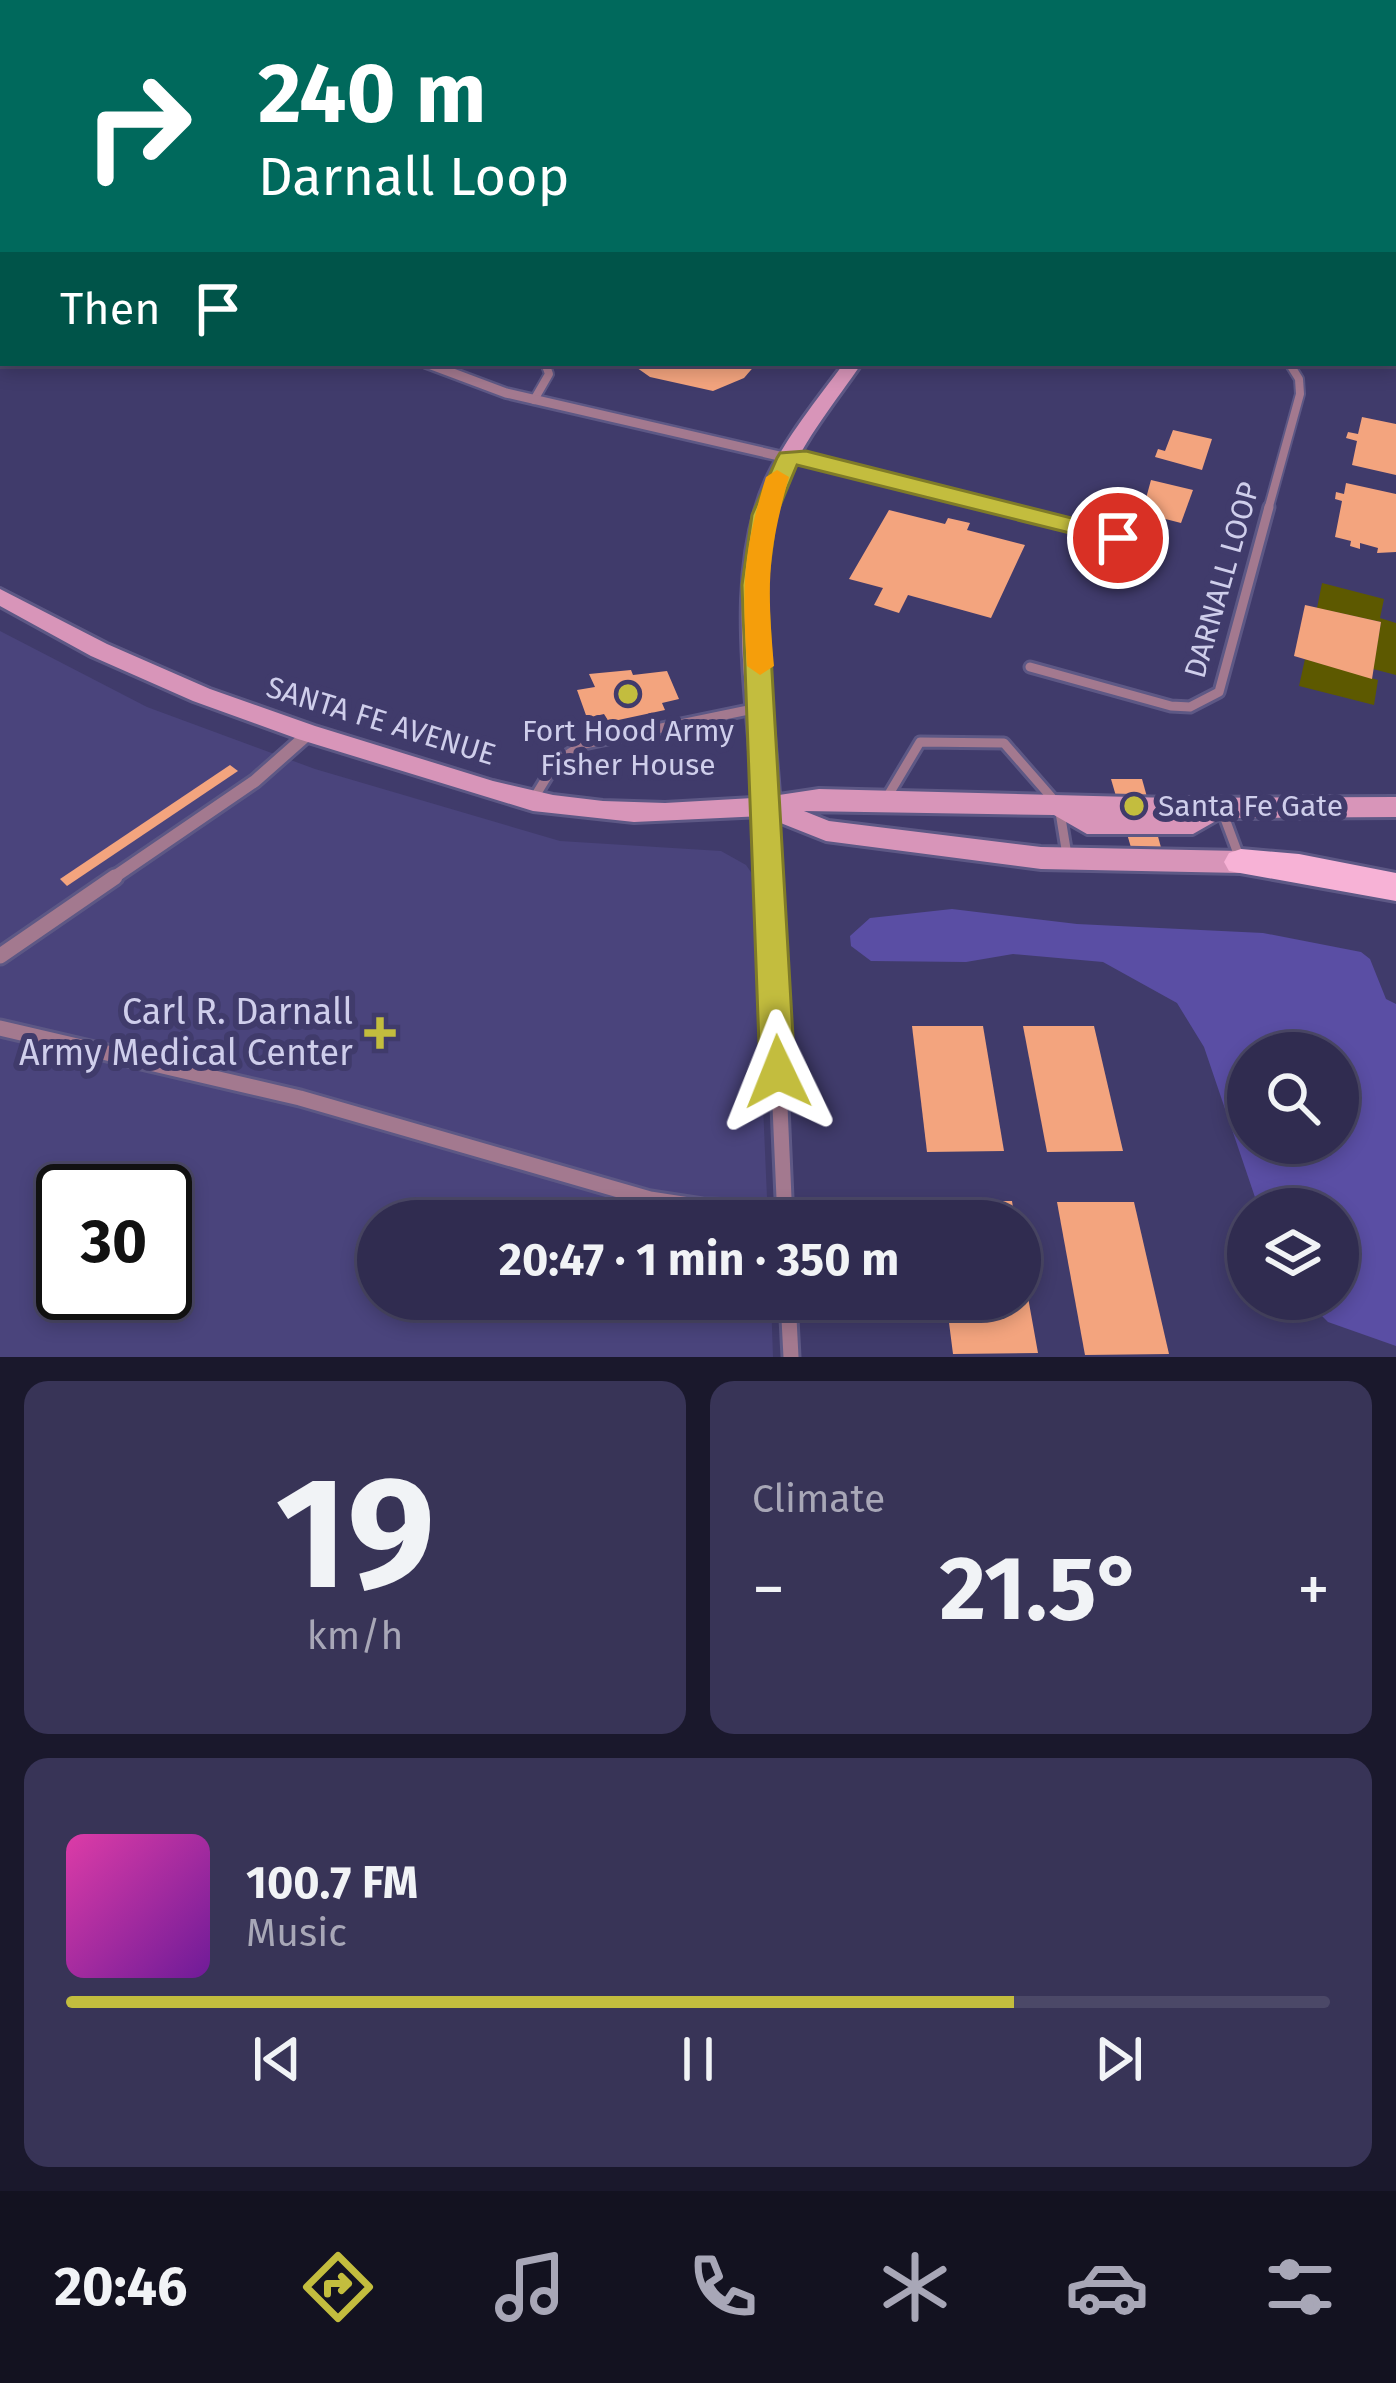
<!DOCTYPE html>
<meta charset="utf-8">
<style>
body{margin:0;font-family:"Fira Sans",sans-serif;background:#383457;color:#f1f3f6;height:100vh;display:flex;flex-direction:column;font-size:45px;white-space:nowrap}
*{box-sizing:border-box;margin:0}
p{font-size:39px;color:#a8a7b7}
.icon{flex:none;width:66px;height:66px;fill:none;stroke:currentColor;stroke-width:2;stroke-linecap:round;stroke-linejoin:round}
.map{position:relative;height:1357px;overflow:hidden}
.panel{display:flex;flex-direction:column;gap:24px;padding:24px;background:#1a182c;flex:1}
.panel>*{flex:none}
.hud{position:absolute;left:0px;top:0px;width:1398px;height:366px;box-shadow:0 6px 18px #0003,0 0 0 3px #4b4867;background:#00695c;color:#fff;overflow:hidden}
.tools{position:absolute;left:1227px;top:1032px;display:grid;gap:24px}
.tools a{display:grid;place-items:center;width:132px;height:132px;border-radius:50%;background:#302c50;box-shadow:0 6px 18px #0003,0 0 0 3px #4b4867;font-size:60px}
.speed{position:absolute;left:36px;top:1164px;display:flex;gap:24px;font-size:60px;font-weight:700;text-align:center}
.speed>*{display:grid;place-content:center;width:156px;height:156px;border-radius:50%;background:#302c50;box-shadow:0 6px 18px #0003,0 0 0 3px #4b4867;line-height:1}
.speed .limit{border:6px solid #111;border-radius:18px;background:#fff;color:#111}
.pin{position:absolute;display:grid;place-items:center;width:102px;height:102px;color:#fff;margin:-51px;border:6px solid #fff;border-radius:50%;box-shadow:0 3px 12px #0007}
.me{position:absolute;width:132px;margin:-66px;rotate:358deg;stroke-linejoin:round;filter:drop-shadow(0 0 9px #0008)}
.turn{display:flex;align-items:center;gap:42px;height:252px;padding:0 60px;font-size:54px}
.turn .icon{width:156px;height:156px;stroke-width:2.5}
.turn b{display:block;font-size:84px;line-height:102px}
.then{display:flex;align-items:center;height:114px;padding:0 60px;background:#0003;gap:24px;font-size:45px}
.big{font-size:90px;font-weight:700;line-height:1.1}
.panel .widget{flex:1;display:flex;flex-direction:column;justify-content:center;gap:18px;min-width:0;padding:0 42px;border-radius:24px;background:#383457}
.panel .dial{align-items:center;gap:0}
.dial b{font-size:156px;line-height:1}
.song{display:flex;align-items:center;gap:36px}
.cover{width:144px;height:144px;border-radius:18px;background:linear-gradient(135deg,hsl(320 70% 55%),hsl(280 70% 35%))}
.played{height:12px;border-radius:6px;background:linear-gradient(90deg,#c3bd3e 75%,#4b4867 75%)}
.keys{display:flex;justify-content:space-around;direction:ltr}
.heat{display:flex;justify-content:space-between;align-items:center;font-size:66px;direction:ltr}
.panel .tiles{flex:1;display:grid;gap:24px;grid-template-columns:1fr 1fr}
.widget:last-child{grid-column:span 2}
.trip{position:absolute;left:357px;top:1200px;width:684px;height:120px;border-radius:60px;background:#302c50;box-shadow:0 6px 18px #0003,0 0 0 3px #4b4867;font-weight:700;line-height:120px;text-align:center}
.dock{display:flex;height:192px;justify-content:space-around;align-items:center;background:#131220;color:#a8a7b7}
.dock .icon{width:84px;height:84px}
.dock .active{color:#c3bd3e}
.dock b{font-size:54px;color:#f1f3f6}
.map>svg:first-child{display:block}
</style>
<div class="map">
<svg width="1396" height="1357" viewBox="0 0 1396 1357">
<rect width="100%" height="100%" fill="#403b6b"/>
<!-- built -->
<path fill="#4a447c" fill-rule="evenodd" d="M0,631L147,707L315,769L560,841L721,851L746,865L753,875L768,1221H378V1299H771L773,1357H0ZM63,1191H165V1293H63Z"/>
<!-- green -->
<g fill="#5d5900">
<polygon points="1322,583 1384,599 1380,618 1396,623 1396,675 1373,669 1381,622 1317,608"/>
<polygon points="1305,659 1378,680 1374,705 1299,686"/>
</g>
<!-- water -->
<path fill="#5a4ea4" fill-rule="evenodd" d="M952,909L1077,924L1263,933L1361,952L1370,959L1386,999L1396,1004V1346L1328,1322L1305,1299H1338V1209H1259L1204,1047L1177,1003L1103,962L1013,954L966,962L871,961L851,946L850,936L870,918ZM1248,1053H1338V1143H1248Z"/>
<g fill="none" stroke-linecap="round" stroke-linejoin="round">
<!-- stream -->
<g stroke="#5a4ea4" stroke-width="4.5">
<polyline points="892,0 911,3"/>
<polyline points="5,3 13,0"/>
</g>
<!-- taxiway -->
<g fill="#64608b" fill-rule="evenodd">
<polygon points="1288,0 1341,0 1343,3 1290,3"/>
<rect x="1395" y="3" width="1" height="20"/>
</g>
</g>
<!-- building -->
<g fill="#f3a47e">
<polygon points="630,363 757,363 744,378 713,391 650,377"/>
<polygon points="1362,417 1396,424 1396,475 1352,465 1357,441 1346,438 1348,432 1358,434"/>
<polygon points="1173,430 1212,439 1202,470 1155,457 1158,449 1165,451"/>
<polygon points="1151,480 1193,490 1181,523 1142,513"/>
<polygon points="1346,483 1396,494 1396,552 1377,553 1378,548 1360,543 1360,549 1350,546 1351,541 1335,537 1342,501 1335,499 1336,492 1344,494"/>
<polygon points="889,510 945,524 948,518 970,523 967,530 1025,545 991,618 908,595 899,613 874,605 883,588 849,579"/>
<polygon points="1305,605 1381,622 1372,679 1294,656"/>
<polygon points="631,670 633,675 667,671 679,699 662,703 665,710 609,722 604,714 587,718 577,690 595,687 589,674"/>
<polygon points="230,765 238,771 67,886 60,879"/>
<polygon points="1111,779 1142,779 1162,851 1132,851"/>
<polygon points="912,1026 983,1026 1004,1151 927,1152"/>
<polygon points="1023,1026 1094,1026 1123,1151 1047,1152"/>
<polygon points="935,1201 1012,1201 1015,1221 937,1221"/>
<polygon points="1057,1202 1134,1202 1169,1354 1085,1355"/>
<polygon points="1022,1264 1038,1353 953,1354 946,1299 1020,1299"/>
</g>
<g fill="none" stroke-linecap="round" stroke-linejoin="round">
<defs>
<g id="lane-far1">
<polyline points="534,400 549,374 545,363"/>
<polyline points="788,458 806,458 1010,510"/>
<polyline points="1268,510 1300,394 1299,379 1289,363"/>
</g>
<g id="lane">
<polyline points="999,507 1151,546"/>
<polyline points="1030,667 1171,706 1190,707 1219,692 1269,507"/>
<polyline points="534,798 556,762 584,744 758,708"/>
<polyline points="886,799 920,742 1004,743 1059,806 1067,855"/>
<polyline points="1221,808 1240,859"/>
</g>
<g id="street-far3">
<polyline points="166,3 172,0"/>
<polyline points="313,3 317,0"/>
</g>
<polyline id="street-far2" points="426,363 506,393 788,458"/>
<g id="street-far1">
<polyline points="767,807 770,880"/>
<polyline points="110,880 255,781 307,735"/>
</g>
<g id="street">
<polyline points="770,877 785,1221"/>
<polyline points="0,956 115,877"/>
<polyline points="0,1028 300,1098 650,1199 702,1207 784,1209"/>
<polyline points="788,1299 791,1357"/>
</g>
<g id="secondary">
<polygon points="1042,0 1071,0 1074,3 1045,3"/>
<rect x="1395" y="49" width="1" height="8"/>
<polygon points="3,163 3,173 0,174 0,164"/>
<path d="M844,363H862C836,401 805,438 787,481C747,577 773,694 779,795L819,789L1171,798L1396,797V817L1221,818L1193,834H1087L1054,815L804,811L829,821L1041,847L1241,851L1251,855L1255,862L1251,869L1241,873L1041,869L826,841L763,816L634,822L533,811L298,739L193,701L91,656L0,606V589L107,644L210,689L315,726L493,781L553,795L603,801L665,803L753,798C749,696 723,575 767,478C786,437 817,400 844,363Z"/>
</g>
<polygon id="primary" points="1241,849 1299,854 1396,873 1396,901 1229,871 1224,862 1229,853"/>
</defs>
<!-- lane-far1 casing -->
<use href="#lane-far1" stroke="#5d5885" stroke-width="12"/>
<!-- lane casing -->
<use href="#lane" stroke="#5d5885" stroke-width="15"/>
<!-- street-far3 casing -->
<use href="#street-far3" stroke="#5d5885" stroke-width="10"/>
<!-- street-far2 casing -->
<use href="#street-far2" stroke="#5d5885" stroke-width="14"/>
<!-- street-far1 casing -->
<use href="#street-far1" stroke="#5d5885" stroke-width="18"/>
<!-- street casing -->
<use href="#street" stroke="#5d5885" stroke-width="21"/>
<!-- secondary casing -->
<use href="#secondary" stroke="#5d5885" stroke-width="6"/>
<!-- primary casing -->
<use href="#primary" stroke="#5d5885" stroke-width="6"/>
<!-- lane-far1 -->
<use href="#lane-far1" stroke="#a3798f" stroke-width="8"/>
<!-- lane -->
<use href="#lane" stroke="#a3798f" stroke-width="9"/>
<!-- street-far3 -->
<use href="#street-far3" stroke="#a3798f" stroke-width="8"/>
<!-- street-far2 -->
<use href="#street-far2" stroke="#a3798f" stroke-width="9"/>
<!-- street-far1 -->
<use href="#street-far1" stroke="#a3798f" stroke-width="12"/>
<!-- street -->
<use href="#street" stroke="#a3798f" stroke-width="15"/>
<!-- secondary -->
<use href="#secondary" fill="#d895b9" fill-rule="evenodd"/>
<!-- primary -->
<use href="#primary" fill="#f7b2d6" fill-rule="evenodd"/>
</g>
<!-- route -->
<polygon fill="#c3bd3e" stroke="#7f7b28" stroke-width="3" points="806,451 1127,532 1131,538 1118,545 797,465 776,515 767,585 795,1072 790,1083 778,1088 765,1083 760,1072 742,585 752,515 777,458 780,453"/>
<!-- slow -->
<path fill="#f59e0b" d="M777,470L789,477C767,555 767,586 774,666L760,675L747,666C742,586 742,555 766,477Z"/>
<!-- markers -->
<g fill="#c3bd3e" stroke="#403b6b" stroke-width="4.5">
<circle cx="628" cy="694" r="12"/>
<circle cx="1134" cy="806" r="12"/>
<path d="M374 1015h12v12h12v12h-12v12h-12v-12h-12v-12h12z"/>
</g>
<g text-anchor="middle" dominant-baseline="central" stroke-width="12" stroke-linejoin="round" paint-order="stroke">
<!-- street labels -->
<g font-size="30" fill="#cfceeb" stroke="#403b6b">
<text transform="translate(1222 580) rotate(-74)">DARNALL LOOP</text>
<text transform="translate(381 721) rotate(17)">SANTA FE AVENUE</text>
</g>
<!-- poi labels -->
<g font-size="30" fill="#cfceeb" stroke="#403b6b">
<text x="628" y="731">Fort Hood Army<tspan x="628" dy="34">Fisher House</tspan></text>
<text x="1158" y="806" text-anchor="start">Santa Fe Gate</text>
</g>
<!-- near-poi labels -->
<g font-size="36" fill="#cfceeb" stroke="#403b6b" text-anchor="end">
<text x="353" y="1012">Carl R. Darnall<tspan x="353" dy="41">Army Medical Center</tspan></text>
</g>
</g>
</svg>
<div class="tools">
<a><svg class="icon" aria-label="search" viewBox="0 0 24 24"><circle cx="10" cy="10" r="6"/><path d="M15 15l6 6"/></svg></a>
<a><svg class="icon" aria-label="layers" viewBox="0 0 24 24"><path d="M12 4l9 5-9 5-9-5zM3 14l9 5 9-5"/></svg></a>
</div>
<div class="speed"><div class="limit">30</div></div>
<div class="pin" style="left:1118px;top:538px;background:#d93025"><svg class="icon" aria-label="arrive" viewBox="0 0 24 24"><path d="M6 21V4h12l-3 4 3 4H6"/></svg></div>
<svg class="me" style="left:778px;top:1072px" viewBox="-20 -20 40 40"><path d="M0-17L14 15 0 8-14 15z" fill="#c3bd3e" stroke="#fff" stroke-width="4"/></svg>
<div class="trip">20:47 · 1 min · 350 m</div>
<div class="hud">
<div class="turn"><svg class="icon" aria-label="right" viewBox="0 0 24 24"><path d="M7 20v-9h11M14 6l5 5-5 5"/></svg><div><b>240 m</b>Darnall Loop</div></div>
<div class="then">Then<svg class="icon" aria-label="arrive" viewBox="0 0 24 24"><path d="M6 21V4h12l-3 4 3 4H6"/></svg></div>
</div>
</div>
<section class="panel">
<div class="tiles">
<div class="widget dial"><b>19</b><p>km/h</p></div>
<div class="widget"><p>Climate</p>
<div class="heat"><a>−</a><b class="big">21.5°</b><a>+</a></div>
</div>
<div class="widget">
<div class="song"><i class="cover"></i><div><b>100.7 FM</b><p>Music</p></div></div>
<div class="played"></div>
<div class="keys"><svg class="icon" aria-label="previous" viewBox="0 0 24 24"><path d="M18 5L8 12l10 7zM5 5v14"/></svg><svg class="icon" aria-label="pause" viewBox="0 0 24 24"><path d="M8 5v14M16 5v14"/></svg><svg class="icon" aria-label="next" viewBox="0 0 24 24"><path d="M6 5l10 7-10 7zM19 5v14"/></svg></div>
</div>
</div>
</section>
<nav class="dock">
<b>20:46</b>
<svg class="icon active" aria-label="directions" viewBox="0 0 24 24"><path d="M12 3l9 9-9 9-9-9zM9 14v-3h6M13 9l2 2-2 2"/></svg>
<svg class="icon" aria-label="music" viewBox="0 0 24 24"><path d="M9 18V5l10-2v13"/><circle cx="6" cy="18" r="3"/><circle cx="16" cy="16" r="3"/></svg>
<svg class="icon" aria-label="phone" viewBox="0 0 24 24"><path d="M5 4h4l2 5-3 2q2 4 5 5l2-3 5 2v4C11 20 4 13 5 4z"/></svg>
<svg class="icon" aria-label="climate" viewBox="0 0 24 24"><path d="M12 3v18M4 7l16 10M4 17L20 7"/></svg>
<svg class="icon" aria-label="car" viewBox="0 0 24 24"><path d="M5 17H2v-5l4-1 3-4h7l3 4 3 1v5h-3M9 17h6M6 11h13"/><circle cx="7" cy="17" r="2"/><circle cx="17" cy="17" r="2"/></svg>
<svg class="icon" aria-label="filters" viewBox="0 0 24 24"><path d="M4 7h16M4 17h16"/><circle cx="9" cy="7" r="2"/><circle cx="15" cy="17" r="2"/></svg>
</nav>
